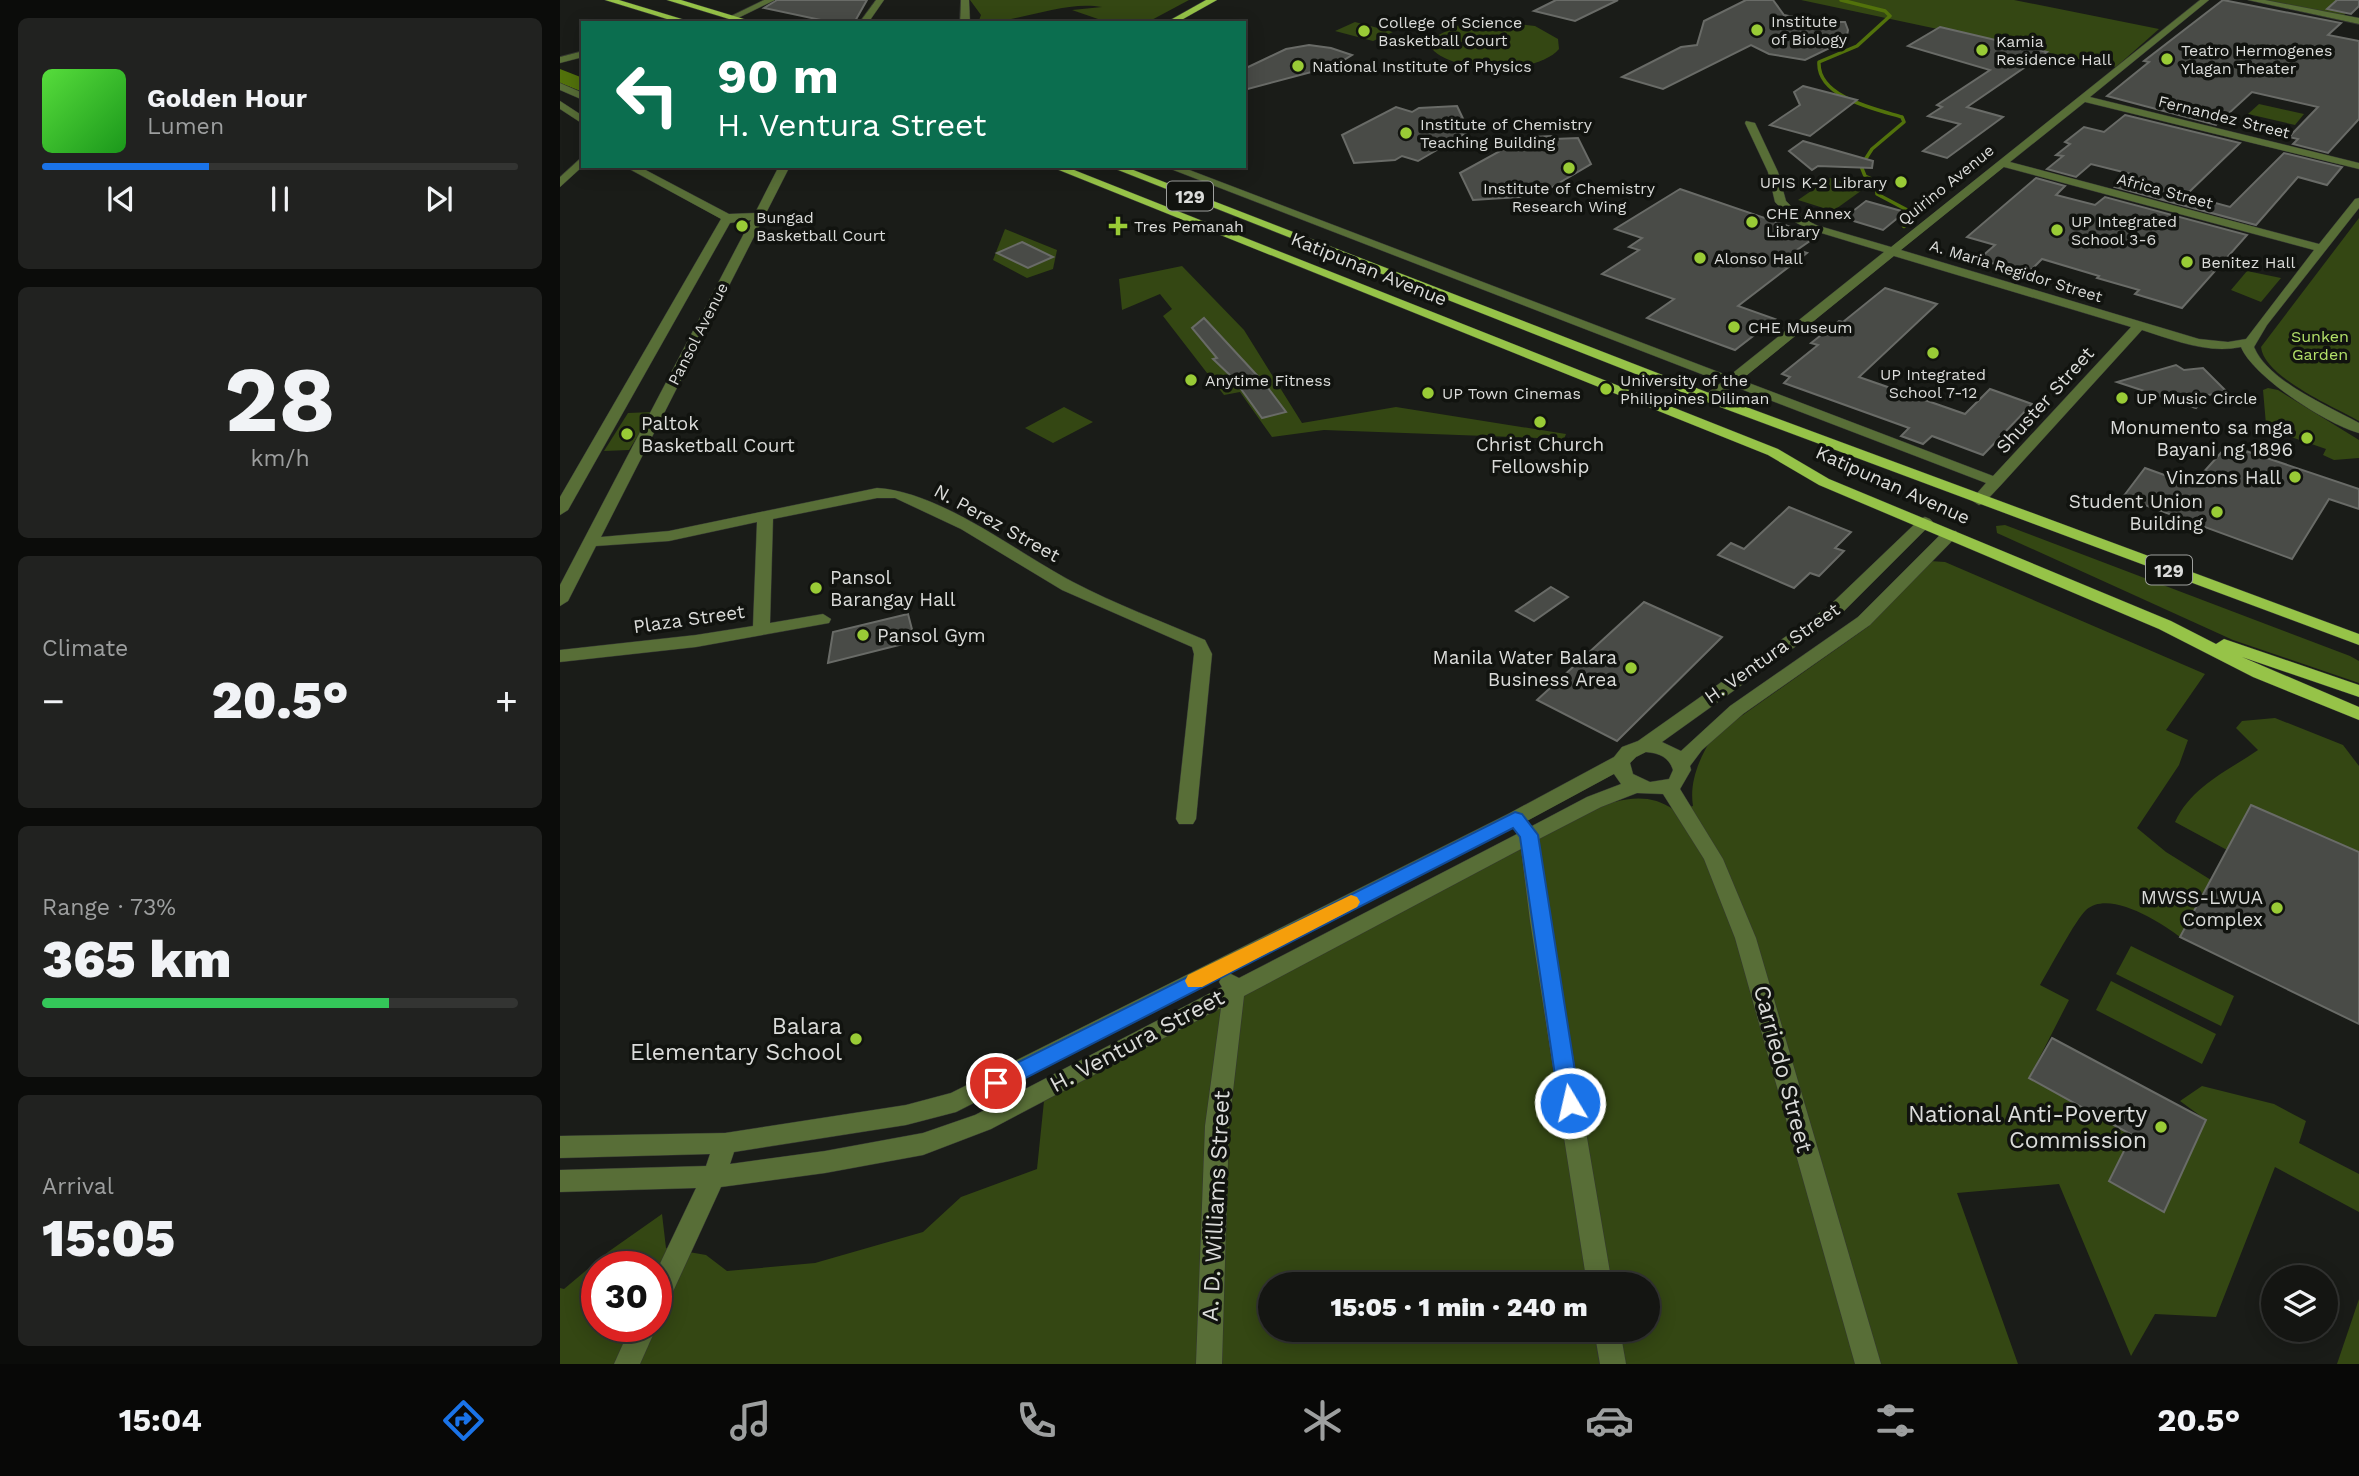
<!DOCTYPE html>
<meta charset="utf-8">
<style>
body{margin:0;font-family:"Work Sans",sans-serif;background:#212220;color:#f1f3f6;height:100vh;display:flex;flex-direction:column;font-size:26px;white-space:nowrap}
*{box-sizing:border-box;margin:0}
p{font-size:23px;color:#9d9f9f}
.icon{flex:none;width:38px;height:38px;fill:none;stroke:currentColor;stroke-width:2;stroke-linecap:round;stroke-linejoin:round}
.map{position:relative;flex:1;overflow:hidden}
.panel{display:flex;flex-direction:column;gap:18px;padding:18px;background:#0b0c0a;width:560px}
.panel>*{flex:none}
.banner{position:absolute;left:21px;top:21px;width:665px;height:147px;border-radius:0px;box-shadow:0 4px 18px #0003,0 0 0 2px #333432;background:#0b6e4f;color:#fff;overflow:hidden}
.controls{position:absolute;left:1701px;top:1265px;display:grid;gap:14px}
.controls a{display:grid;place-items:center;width:77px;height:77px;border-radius:50%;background:#141512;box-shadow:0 4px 18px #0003,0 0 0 2px #333432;font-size:35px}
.speed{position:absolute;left:21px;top:1251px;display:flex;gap:14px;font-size:35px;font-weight:700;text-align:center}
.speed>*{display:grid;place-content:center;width:91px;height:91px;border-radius:50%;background:#141512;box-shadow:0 4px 18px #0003,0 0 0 2px #333432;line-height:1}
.speed .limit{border:10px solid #d22;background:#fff;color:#111}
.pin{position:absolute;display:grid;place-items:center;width:60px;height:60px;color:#fff;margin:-30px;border:4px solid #fff;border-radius:50%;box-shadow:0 2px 7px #0007}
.me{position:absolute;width:77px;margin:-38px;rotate:351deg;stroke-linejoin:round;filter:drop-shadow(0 0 5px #0008)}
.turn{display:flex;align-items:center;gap:24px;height:147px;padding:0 21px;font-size:32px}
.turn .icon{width:91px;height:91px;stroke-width:2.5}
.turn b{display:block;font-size:49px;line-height:60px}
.big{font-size:52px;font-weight:800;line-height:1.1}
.panel .card{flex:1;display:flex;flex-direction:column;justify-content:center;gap:10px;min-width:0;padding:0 24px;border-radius:10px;background:#212220}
.panel .dial{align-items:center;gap:0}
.dial b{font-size:91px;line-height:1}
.song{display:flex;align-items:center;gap:21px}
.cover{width:84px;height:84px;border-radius:10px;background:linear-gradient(135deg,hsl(110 70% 55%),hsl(120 70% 35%))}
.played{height:7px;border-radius:4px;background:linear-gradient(90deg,#1a73e8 35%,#333432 35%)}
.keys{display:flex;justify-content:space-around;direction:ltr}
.heat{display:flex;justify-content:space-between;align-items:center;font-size:38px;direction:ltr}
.charge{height:10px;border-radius:5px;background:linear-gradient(90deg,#34c759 73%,#333432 0)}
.trip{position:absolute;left:698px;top:1272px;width:402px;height:70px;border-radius:35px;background:#141512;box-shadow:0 4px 18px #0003,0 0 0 2px #333432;font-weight:800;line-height:70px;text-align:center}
.tab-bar{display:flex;height:112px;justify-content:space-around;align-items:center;background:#080807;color:#9d9f9f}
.tab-bar .icon{width:49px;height:49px}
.tab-bar .on{color:#1a73e8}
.tab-bar b{font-size:32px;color:#f1f3f6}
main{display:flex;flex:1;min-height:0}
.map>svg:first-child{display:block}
</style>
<main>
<section class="panel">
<div class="card">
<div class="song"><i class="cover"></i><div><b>Golden Hour</b><p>Lumen</p></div></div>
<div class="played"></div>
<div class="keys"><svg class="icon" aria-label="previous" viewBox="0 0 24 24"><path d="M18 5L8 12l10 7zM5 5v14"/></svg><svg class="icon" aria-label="pause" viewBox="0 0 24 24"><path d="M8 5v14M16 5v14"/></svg><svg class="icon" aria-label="next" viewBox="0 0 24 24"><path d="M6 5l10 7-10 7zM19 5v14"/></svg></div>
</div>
<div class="card dial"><b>28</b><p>km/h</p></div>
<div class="card"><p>Climate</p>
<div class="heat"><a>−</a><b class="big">20.5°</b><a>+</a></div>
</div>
<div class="card"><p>Range · 73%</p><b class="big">365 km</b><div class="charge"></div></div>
<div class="card"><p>Arrival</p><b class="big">15:05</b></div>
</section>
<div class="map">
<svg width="1799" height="1364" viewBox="0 0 1799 1364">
<rect width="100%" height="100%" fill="#1a1c18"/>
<!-- green -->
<g fill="#344713" fill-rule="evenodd">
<path d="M410,0H629L586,23H531L538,19L512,10L542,7C504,0 457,23 418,23L421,15Z"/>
<polygon points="1241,0 1454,0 1599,29 1556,67"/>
<polygon points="1698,0 1799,0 1799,1 1782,17"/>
<path d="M935,21L975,26L998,39L999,49C977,75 895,74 872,49L873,38L896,26Z"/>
<polygon points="795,22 833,32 813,41 775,31"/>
<polygon points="1699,104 1744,114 1735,125 1688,114"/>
<polygon points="1270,178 1305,188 1273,211 1238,200"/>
<path d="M1799,218V421C1774,407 1704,377 1701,347Z"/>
<polygon points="445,229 497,250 493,269 467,278 433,260"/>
<polygon points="622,266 684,330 742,423 836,407 1006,434 1004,439 764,430 712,437 680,392 664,395 603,316 612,309 600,294 562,310 559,279"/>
<polygon points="1687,271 1721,278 1701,302 1671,290"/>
<polygon points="1708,388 1718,390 1799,440 1799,458 1774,460 1763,455 1766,449 1722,434 1718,440 1707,436 1703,390"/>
<polygon points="504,407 533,422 493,443 465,428"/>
<polygon points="93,412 69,450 44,451 68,413"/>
<polygon points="1445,525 1790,656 1799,661 1799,683 1673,640 1437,533 1436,526"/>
<path d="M1370,561L1385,562L1645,674L1606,730L1628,740L1619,765L1577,828L1606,852L1651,880L1620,937C1601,923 1550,889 1526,910C1516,919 1489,970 1480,985L1509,1000L1469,1078L1572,1135L1549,1181L1604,1212L1646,1120L1620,1101L1642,1086L1714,1104L1746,1121L1739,1143L1799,1174V1212L1715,1167L1656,1317L1595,1314L1571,1356L1499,1184L1397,1193L1458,1364H0V1288L4,1289L48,1252L102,1214L106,1248L146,1255L167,1271L255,1263L363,1232L401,1197L477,1169L484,1101L1030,810C1059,799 1088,791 1114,810L1133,806C1129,781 1140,757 1153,736L1309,626ZM37,1267H96V1326H37ZM710,1284H1088V1330H710Z"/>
<path d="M1715,718L1783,745L1799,766V852L1667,850L1615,822C1632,786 1666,772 1698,750L1676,728L1682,721Z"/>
<polygon points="1571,946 1674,996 1661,1026 1556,974"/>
<polygon points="1551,981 1656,1034 1642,1064 1536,1010"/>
<polygon points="1799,1299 1799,1364 1777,1364"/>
</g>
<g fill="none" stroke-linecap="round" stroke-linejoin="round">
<!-- stream-far1 -->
<path stroke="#52720b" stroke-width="3.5" d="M1281,0L1325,11L1330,16L1297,46L1259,62C1257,97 1315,109 1342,117L1344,122L1312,149L1301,166L1305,176L1316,181L1317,194L1351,212L1349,216"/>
<!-- stream -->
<polyline stroke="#52720b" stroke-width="4.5" points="1344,226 1350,214"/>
<!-- river -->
<polygon fill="#52720b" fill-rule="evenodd" points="0,69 23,78 23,92 0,83"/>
</g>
<!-- building -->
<g fill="#494b47" stroke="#696b67" stroke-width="2">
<polygon points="217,0 307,0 294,23 275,23 204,8"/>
<polygon points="996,0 1058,0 1015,21 974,11"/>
<polygon points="1186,0 1213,0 1224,15 1258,22 1285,22 1288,30 1286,40 1245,60 1209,54 1191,45 1103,89 1062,77 1121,47 1137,45 1144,21"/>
<polygon points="1663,0 1781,23 1768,35 1799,41 1799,119 1768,153 1733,144 1738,139 1729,137 1758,107 1692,92 1656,125 1547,96 1589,62 1584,61"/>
<polygon points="1777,0 1799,0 1799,6 1791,14 1767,9"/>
<polygon points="1380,27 1487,52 1407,107 1443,117 1387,158 1363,151 1400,124 1368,116 1382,107 1377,105 1430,70 1348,46"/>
<polygon points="749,45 771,48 792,55 774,66 684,90 684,69 726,49"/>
<polygon points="1243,86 1297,100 1250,136 1210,125 1240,105 1234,92"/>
<polygon points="897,106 909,131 858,161 842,156 835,160 794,163 782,135 836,107 852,112 859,108"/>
<polygon points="1565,115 1680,143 1626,195 1670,207 1724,153 1782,167 1767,185 1738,177 1696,225 1555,187 1571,174 1531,164 1516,177 1487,169 1503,156 1496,155 1510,144 1505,142 1524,127 1544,132"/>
<polygon points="992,136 994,139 1018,138 1031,164 977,196 967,193 960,197 913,200 900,173 958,141 978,147 973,137"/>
<polygon points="1243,141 1313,161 1312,168 1258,166 1252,170 1229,151"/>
<polygon points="1476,178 1505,186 1496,195 1535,205 1545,197 1687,235 1622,308 1575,294 1579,290 1537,278 1539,276 1482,259 1467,274 1419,259 1435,245 1407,237"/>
<polygon points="1120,189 1257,236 1237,250 1247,253 1178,306 1215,319 1175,350 1087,318 1114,299 1042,274 1079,250 1069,247 1082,238 1055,229"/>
<polygon points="1306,201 1345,212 1323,230 1284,218"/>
<polygon points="462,242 493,257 468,268 437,253"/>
<polygon points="1325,288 1377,304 1299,377 1405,414 1430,389 1472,404 1423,455 1372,436 1363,444 1341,436 1349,428 1224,383 1230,377 1222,374 1258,345 1251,343 1279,321 1283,322"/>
<polygon points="644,318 705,384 726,412 702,418 673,378 653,359 657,358 632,328"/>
<polygon points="1616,365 1624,370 1643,368 1668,393 1647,395 1636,408 1557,382"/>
<polygon points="1668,445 1799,489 1799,509 1769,499 1732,559 1563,497 1585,468 1632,485"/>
<polygon points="1229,507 1291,532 1275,548 1284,551 1259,576 1250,573 1234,588 1158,555 1171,543 1184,549"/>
<polygon points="991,587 1008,597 974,621 956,611"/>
<polygon points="1084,602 1162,637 1057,741 977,700"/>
<polygon points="348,614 355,641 268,663 273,632"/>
<polygon points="1691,805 1799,852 1799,1024 1620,937"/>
<polygon points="1492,1038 1646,1120 1604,1212 1549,1181 1572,1135 1469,1078"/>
</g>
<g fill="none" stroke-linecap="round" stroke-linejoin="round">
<defs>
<g id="minor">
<polygon points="204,0 215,0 176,19 169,17"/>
<polygon points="316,0 324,0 308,23 299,23"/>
<polygon points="401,0 409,0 410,23 400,23"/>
<path d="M1640,0H1649L1530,97L1799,163V169L1525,102L1450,162L1759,244L1795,199L1799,198V208L1707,325L1694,347C1708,381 1768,406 1799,423V433C1768,425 1693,377 1681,347C1647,354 1614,340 1582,330L1441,485L1424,503L1419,505L1411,500L1426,483L1173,386L1155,401H1145V395L1162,382L603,166H619L1169,376L1324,252L1248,229L1235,222L1215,202L1208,172L1185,123L1186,121L1195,123L1218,172L1226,201L1243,218L1256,225L1331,247ZM1444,167L1754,250L1686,339L1668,342L1639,339L1341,250ZM1334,256L1571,327L1433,476L1181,380Z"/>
<polygon points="1688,0 1705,0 1799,18 1799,24"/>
<polygon points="23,51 23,57 0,63 0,57"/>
<polygon points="0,83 23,93 23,100 0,90"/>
<polygon points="0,101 23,116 23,124 0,109"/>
<polygon points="23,156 23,166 0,187 0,177"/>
<path d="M64,166H78L169,214L195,213L219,166H230L41,537L109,531L317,488C381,492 456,552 513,582C555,604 601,621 645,640L652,654L636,819L633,824H619L616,819L634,654L632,647L502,590L401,529L335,498H317L213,519L210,623L263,614L271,619L269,623L136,647L0,662V650L136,635L193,626L197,522L109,541L36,546L8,601L0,606V585L191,220L170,223L8,510L0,515V497L161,219Z"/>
<path d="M1365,517L1370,519L1373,522L1281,614L1102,742L1121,751L1170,706L1298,617L1384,531H1396L1398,534L1396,537L1310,625L1183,714L1142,750L1130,766L1131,770L1120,789L1163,859L1196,938L1321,1364H1295L1175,938L1144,859L1103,794L1077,793L1041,807L979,839L990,921L1052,1284H1027L970,921L961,849L684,996L669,1126L662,1364H636L645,1126L661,1008L431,1129L363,1155L265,1173L161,1187L105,1309L96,1312V1272L136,1188L0,1192V1170L146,1166L150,1154L0,1158V1136L165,1133L346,1105L391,1093L948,814L1054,757L1062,747L1078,741L1269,606L1360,519ZM1086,752C1099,753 1109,757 1113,770L1109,779L1090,782L1073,774L1070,763L1076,757ZM1054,774L1061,784L1027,797L972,826L967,821ZM953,828L957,834L679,978L669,973ZM662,977L659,982L662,987L415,1115L363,1133L265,1151L170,1164L174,1152L346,1125L396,1112Z"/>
<polygon points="96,1324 97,1326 80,1364 54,1364 71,1326"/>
<polygon points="1034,1330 1060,1330 1066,1364 1040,1364"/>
</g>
<g id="major">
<polygon points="45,0 59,0 135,23 120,23"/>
<polygon points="107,0 121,0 197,23 182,23"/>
<polygon points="646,0 657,0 616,23 605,23"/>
<polygon points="489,166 504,166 1218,449 1269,479 1611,621 1656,644 1664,639 1670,641 1799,685 1799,697 1682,657 1799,707 1799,720 1693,677 1599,629 1259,485 1208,455"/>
<polygon points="548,166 563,166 1162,398 1799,634 1799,645 1152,404"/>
</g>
</defs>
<!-- minor casing -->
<use href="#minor" stroke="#353733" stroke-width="1"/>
<!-- major casing -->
<use href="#major" stroke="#353733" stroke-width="1"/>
<!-- minor -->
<use href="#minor" fill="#586e37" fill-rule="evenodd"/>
<!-- major -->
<use href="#major" fill="#96c348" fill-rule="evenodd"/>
</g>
<!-- route -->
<polygon fill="#1a73e8" stroke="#114b97" stroke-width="2" points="955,812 962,814 978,835 1020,1103 1017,1109 1010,1112 1002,1109 999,1103 960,837 953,828 444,1089 436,1092 429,1089 426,1083 429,1077"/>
<!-- slow -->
<polygon fill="#f59e0b" points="791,895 797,897 800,902 797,907 642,987 628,987 625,981 628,975"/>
<!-- markers -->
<g fill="#99cb36" stroke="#11130f" stroke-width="2.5">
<circle cx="1197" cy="30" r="7"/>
<circle cx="804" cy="31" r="7"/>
<circle cx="1422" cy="50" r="7"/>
<circle cx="1607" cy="59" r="7"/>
<circle cx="738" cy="66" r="7"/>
<circle cx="846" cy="133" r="7"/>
<circle cx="1009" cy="168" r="7"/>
<circle cx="1341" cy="182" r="7"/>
<circle cx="1192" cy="222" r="7"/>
<circle cx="182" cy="226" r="7"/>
<path d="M554.5 215.5h7v7h7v7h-7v7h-7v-7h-7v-7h7z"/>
<circle cx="1497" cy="230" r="7"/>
<circle cx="1140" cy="258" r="7"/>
<circle cx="1627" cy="262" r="7"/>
<circle cx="1174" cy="327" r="7"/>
<circle cx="1373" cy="353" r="7"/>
<circle cx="631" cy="380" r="7"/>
<circle cx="1046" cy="389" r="7"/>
<circle cx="868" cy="393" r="7"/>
<circle cx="1562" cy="398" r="7"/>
<circle cx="980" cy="422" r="7"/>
<circle cx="67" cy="434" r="7"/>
<circle cx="1747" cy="438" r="7"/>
<circle cx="1735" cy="477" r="7"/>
<circle cx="1657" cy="512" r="7"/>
<circle cx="256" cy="588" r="7"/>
<circle cx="303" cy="635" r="7"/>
<circle cx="1071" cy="668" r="7"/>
<circle cx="1717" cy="908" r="7"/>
<circle cx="296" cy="1039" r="7"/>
<circle cx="1601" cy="1127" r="7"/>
</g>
<g text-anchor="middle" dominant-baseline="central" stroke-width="7" stroke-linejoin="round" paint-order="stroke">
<!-- far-poi labels -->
<g font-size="16" fill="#dbdcda" stroke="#11130f" text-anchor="start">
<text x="1211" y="21">Institute<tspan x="1211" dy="18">of Biology</tspan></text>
<text x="818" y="22">College of Science<tspan x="818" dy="18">Basketball Court</tspan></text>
<text x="1436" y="41">Kamia<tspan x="1436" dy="18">Residence Hall</tspan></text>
<text x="1621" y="50">Teatro Hermogenes<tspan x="1621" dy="18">Ylagan Theater</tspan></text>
<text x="752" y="66">National Institute of Physics</text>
<text x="860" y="124">Institute of Chemistry<tspan x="860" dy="18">Teaching Building</tspan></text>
<text x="1327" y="182" text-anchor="end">UPIS K-2 Library</text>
<text x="1009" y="188" text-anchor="middle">Institute of Chemistry<tspan x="1009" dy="18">Research Wing</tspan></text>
<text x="1206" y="213">CHE Annex<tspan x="1206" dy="18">Library</tspan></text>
<text x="196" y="217">Bungad<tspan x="196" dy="18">Basketball Court</tspan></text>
<text x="1511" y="221">UP Integrated<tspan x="1511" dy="18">School 3-6</tspan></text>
<text x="574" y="226">Tres Pemanah</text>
<text x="1154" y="258">Alonso Hall</text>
<text x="1641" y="262">Benitez Hall</text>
<text x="1188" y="327">CHE Museum</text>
<text x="1373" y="374" text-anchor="middle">UP Integrated<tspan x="1373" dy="18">School 7-12</tspan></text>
<text x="645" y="380">Anytime Fitness</text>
<text x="1060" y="380">University of the<tspan x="1060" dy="18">Philippines Diliman</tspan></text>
<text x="882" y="393">UP Town Cinemas</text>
<text x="1576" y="398">UP Music Circle</text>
</g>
<!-- far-street labels -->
<g font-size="16" fill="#dbdcda" stroke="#11130f">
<text transform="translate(1664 117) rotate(14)">Fernandez Street</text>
<text transform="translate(1386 185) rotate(-39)">Quirino Avenue</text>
<text transform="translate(1605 191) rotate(15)">Africa Street</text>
<text transform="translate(1456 271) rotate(17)">A. Maria Regidor Street</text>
<text transform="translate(138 334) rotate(-63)">Pansol Avenue</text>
</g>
<!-- far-park labels -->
<g font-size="16" fill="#b3e069" stroke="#11130f">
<text x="1760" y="336">Sunken<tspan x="1760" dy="18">Garden</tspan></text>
</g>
<!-- shield labels -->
<g fill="#11130f" stroke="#9ea09d" stroke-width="2">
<rect x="607" y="181.5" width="46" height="29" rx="5"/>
<rect x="1586" y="555.5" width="46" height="29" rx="5"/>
</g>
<g font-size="18" font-weight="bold" fill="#dbdcda">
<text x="630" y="196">129</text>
<text x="1609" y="570">129</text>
</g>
<!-- street labels -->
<g font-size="19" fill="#dbdcda" stroke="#11130f">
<text transform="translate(809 269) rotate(22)">Katipunan Avenue</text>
<text transform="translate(1485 400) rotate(-48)">Shuster Street</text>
<text transform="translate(1333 485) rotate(24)">Katipunan Avenue</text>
<text transform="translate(437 523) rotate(29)">N. Perez Street</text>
<text transform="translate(129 619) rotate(-8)">Plaza Street</text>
<text transform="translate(1212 653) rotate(-35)">H. Ventura Street</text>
</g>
<!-- poi labels -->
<g font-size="19" fill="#dbdcda" stroke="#11130f" text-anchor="end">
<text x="81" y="423" text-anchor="start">Paltok<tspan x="81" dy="22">Basketball Court</tspan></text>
<text x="1733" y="427">Monumento sa mga<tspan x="1733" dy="22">Bayani ng 1896</tspan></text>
<text x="980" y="444" text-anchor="middle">Christ Church<tspan x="980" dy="22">Fellowship</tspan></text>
<text x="1721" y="477">Vinzons Hall</text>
<text x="1643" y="501">Student Union<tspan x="1643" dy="22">Building</tspan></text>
<text x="270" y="577" text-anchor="start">Pansol<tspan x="270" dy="22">Barangay Hall</tspan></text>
<text x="317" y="635" text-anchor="start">Pansol Gym</text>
<text x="1057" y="657">Manila Water Balara<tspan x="1057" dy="22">Business Area</tspan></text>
<text x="1703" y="897">MWSS-LWUA<tspan x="1703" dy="22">Complex</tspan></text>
</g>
<!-- near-poi labels -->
<g font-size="23" fill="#dbdcda" stroke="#11130f" text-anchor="end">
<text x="282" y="1026">Balara<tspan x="282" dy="26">Elementary School</tspan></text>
<text x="1587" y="1114">National Anti-Poverty<tspan x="1587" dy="26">Commission</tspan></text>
</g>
<!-- near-street labels -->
<g font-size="23" fill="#dbdcda" stroke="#11130f">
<text transform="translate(577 1041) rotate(-28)">H. Ventura Street</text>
<text transform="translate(1223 1069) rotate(75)">Carriedo Street</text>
<text transform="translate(656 1206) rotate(-87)">A. D. Williams Street</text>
</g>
</g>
</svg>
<div class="controls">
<a><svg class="icon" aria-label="layers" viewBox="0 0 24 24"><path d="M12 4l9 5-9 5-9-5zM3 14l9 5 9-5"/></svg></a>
</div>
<div class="speed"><div class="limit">30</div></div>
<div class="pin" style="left:436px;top:1083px;background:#d93025"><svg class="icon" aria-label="arrive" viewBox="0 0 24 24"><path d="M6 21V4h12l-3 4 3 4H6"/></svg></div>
<svg class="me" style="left:1010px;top:1103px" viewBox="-20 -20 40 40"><circle r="17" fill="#1a73e8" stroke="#fff" stroke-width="3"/><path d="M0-11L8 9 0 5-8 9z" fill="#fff"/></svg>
<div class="trip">15:05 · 1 min · 240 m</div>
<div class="banner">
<div class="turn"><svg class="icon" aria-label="left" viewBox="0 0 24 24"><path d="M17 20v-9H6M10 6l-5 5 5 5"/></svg><div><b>90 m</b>H. Ventura Street</div></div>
</div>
</div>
</main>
<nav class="tab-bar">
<b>15:04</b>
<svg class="icon on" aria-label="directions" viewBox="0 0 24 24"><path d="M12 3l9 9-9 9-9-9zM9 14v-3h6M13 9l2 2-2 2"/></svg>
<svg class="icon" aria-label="music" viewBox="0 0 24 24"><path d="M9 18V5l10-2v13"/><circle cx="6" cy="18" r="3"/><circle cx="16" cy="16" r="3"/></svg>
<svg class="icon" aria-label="phone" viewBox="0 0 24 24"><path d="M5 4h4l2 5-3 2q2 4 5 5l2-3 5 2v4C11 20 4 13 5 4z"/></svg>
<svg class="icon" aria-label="climate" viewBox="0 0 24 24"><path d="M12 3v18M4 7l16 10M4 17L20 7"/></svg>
<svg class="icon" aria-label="car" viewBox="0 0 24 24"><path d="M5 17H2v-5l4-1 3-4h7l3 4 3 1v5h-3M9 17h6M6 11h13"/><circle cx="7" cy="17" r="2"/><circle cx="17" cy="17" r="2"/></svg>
<svg class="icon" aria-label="filters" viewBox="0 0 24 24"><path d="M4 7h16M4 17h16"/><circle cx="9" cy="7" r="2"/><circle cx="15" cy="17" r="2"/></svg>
<b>20.5°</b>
</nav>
